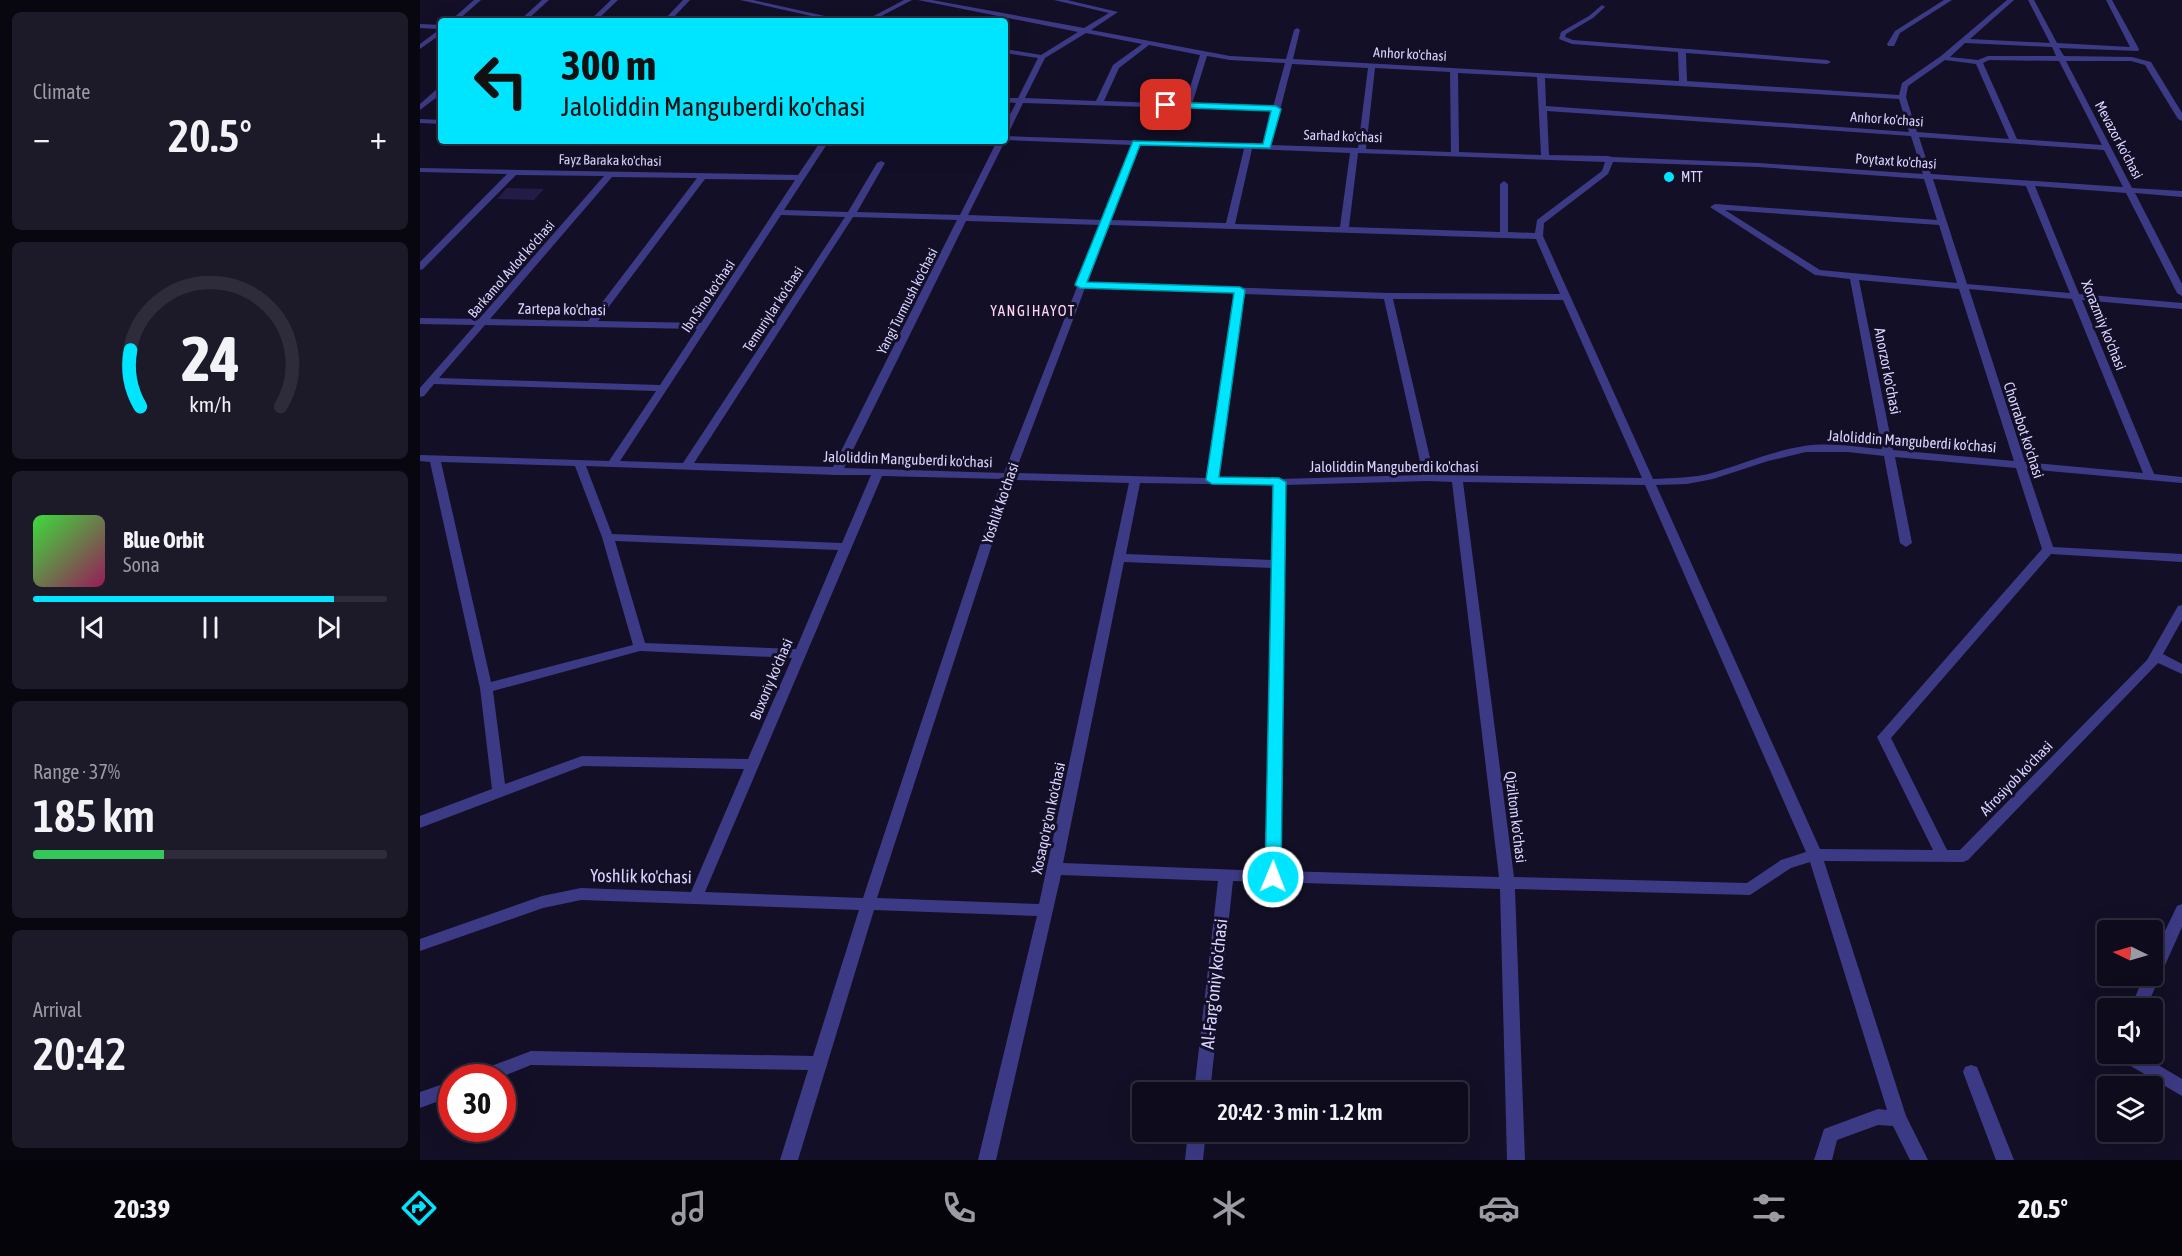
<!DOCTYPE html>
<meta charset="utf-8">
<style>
body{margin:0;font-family:"Asap Condensed",sans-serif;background:#1c1929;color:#f1f3f6;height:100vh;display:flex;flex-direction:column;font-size:22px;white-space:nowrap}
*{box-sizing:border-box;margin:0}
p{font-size:20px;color:#9b9ba3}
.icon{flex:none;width:33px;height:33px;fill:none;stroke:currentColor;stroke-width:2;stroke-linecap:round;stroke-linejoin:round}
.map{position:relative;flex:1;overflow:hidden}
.side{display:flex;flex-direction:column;gap:12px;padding:12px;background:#08060f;width:420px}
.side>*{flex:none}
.hud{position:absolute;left:18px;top:18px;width:570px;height:126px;border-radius:6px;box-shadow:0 6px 24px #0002,0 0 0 2px #2e2b3b;background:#00e5ff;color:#111;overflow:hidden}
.needle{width:39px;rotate:275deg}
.fabs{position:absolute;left:1677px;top:920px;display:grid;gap:12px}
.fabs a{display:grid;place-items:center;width:66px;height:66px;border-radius:6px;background:#0e0b1c;box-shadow:0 6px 24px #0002,0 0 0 2px #2e2b3b;font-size:30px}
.speed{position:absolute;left:18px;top:1064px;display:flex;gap:12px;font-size:30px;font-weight:700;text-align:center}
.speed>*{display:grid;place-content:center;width:78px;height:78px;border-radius:50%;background:#0e0b1c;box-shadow:0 6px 24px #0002,0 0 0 2px #2e2b3b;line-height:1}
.speed .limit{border:9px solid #d22;background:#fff;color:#111}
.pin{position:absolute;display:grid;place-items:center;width:51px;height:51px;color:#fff;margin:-26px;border-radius:12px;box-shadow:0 3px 9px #0006}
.me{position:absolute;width:66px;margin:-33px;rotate:1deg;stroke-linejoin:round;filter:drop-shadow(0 0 4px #0008)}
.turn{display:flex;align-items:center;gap:21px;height:126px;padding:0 24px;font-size:27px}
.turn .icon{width:78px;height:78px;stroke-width:2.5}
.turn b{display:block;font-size:42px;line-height:51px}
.big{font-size:45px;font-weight:600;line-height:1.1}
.side .widget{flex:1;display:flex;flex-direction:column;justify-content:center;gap:9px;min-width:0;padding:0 21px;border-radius:9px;background:#1c1929}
.side .dial{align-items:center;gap:0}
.dial svg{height:156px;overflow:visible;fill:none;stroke:#2e2b3b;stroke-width:7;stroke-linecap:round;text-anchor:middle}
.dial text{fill:#f1f3f6;stroke:none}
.song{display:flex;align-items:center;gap:18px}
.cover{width:72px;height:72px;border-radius:9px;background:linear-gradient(135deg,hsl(120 70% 55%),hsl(330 70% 35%))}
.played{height:6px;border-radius:3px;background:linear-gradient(90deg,#00e5ff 85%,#2e2b3b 85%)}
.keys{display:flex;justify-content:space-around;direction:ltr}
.heat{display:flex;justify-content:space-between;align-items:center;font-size:33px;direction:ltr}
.charge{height:9px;border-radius:4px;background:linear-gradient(90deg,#34c759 37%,#2e2b3b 0)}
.trip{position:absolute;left:712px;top:1082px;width:336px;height:60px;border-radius:6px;background:#0e0b1c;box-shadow:0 6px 24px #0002,0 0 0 2px #2e2b3b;font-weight:600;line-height:60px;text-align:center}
.menu{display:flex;height:96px;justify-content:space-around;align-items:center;background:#06040b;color:#9b9ba3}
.menu .icon{width:42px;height:42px}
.menu .current{color:#00e5ff}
.menu b{font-size:27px;color:#f1f3f6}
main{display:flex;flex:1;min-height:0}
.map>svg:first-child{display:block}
</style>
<main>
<section class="side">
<div class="widget"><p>Climate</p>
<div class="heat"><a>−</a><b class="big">20.5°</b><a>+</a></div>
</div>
<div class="widget dial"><svg viewBox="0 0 100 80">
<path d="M14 69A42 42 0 1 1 86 69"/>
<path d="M14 69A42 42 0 0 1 9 40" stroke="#00e5ff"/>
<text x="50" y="56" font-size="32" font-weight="700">24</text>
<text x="50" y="72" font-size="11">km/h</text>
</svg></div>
<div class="widget">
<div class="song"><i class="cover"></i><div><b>Blue Orbit</b><p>Sona</p></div></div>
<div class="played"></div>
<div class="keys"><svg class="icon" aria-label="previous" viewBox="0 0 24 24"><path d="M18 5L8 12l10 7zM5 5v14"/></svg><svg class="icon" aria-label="pause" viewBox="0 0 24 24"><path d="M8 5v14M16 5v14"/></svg><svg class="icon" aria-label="next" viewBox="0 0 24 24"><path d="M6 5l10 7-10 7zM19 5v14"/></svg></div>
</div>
<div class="widget"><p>Range · 37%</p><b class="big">185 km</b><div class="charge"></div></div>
<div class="widget"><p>Arrival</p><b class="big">20:42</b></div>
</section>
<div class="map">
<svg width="1762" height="1160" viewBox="0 0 1762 1160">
<rect width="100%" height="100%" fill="#130f26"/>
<!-- building -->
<polygon fill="#241b47" points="87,188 124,189 114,200 77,199"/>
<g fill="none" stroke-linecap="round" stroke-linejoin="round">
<!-- minor -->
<g fill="#3d3a85" fill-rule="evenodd">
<polygon points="54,0 61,0 37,21 30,21"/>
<polygon points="122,0 129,0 106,21 99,21"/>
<polygon points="191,0 198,0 176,21 169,21"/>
<polygon points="263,0 270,0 250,21 243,21"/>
<polygon points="320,0 333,0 427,21 414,21"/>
<polygon points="484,0 492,0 452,21 444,21"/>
<path d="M498,0H512L664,28L689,13L634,0H647L698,12L671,30L810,56L866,59L874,30L877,28L880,30L873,59L1259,81L1258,52L1152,44L1139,39L1141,32L1169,16L1182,5L1185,7L1173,18L1146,34L1145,37L1153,40L1407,60L1411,62L1407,64L1266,53L1267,81L1479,95L1482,83L1521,56L1587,0H1594L1550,39L1630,43L1608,0H1614L1637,43L1710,47L1686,0H1692L1719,49L1718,51L1639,48L1644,56L1712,57L1731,62L1762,113V121L1758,119L1725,65L1711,61H1646L1712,188L1762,191V197L1715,193L1762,284V296L1757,293L1706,193L1615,186L1659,294L1762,303V309L1662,300L1734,474L1762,477V483L1607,469L1633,547L1762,554V562L1631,554L1471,738L1527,850H1540L1727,660L1758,606L1762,605V620L1743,654L1762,664V674L1738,663L1548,860L1543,862L1404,861L1486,1116L1508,1160H1490L1473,1126L1458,1125L1417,1140L1412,1160H1394L1404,1129L1458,1109L1467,1110L1390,862L1371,868L1330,895L1095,889L1105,1160H1087L1080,889L813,881L790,1092H774L798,881L641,875L576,1160H558L617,916L454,910L378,1160H360L388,1070L111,1065L81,1077H53L55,1072L111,1051L393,1056L439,910L161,900L123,908L0,951V939L122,896L161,888L271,892L324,769L163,766L0,828V816L72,789L60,688L10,462L0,461V455L189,461L236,391L14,384L4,396L0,397V388L55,325L0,324V318L59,319L184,176L96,175L3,269L0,270V262L87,174L0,172V168L378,175L401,141H409L364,210L428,212L457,163L461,161L465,163L437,212L540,215L577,141H585L548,215L683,220L712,145L585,140V136L843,145L852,111L603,103L589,132L585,134V124L596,103L585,102V98H598L618,58L585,53V49L621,55L658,32ZM666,33L722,44L693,65L676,101L605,98L625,58ZM1545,43L1632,47L1636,56H1568L1558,60L1530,57ZM729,45L780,55L765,104L684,101L699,68ZM787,56L810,60L865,63L853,107L772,104ZM1525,60L1556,64L1589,139L1497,132L1486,97L1488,86ZM1569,60L1639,61L1682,145L1597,139L1563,63ZM872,64L948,68L938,148L851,145ZM955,68L1030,72L1031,152L946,149ZM1038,73L1117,77L1121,155L1039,152ZM1125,78L1479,99L1489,132L1126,106ZM1127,111L1491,136L1503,174L1339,163L1192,157L1188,156L1129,155ZM1499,137L1684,150L1703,187L1511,174ZM720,145L824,149L806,223L691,220ZM832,149L930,153L920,227L815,224ZM938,153L1185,162L1182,171L1117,220L1115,233L1088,232V184L1084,181L1080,184V232L929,227ZM1193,162L1339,167L1504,179L1517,220L1295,204L1290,207L1395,275L1430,279L1462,449C1437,447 1410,442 1384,446C1352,451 1323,464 1292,473C1273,478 1253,478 1233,479L1123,236L1124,223L1188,174ZM192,177L277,178L168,321L70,319ZM285,179L375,180L281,323L178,321ZM1513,179L1606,186L1650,293L1547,284ZM1305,210L1519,225L1537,283L1400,270ZM361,215L425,217L263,463L200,461ZM433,217L537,220L413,467L274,463ZM546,221L681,225L658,283L655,285L657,287L584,473L424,468ZM689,225L1116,239L1140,294L968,293L668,282ZM1439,280L1539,289L1594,461L1473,450ZM665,288L815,293L787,478L595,473ZM1549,289L1652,299L1723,473L1605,462ZM824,294L964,299L1003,475L859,479L798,478ZM973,299L1143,300L1222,478L1014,475ZM65,325L277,329L240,385L19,378ZM1386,452H1428L1464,456L1480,543L1486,547L1492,543L1475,457L1596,468L1622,549L1457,737L1513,850L1400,849L1236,485L1267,484L1293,479L1348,461ZM21,462L155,466L182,537L213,645L71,682ZM166,466L416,475H451L422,543L192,534ZM462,476L582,479L443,898L285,892ZM593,480L709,483L619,904L457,898ZM1009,481L1032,482L1079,877L860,871L865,485ZM1043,482L1225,485L1386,852L1361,860L1327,883L1094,877ZM720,483L853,485L852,560L706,554ZM195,541L418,550L376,649L225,643ZM704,562L852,568L846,871L643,863ZM220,651L372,658L328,759L162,756L85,784L73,691Z"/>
<polygon points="1524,0 1532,0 1480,33 1474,46 1468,46 1467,44 1475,31"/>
<polygon points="0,24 21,25 21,34 0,49 0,44 20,29 0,28"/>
<polygon points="18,88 21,88 21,94 0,110 0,104"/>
<polygon points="0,119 21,120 21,124 0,123"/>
<polygon points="1762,904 1762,927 1726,1008 1710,1008 1725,975 1732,975 1732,958 1757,906"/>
<polygon points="1695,1053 1718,1053 1762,1079 1762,1096 1697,1058"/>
<polygon points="1551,1065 1557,1067 1559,1072 1594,1160 1576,1160 1543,1072 1545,1067"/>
<polygon points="32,1081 32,1096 0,1108 0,1092"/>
<polygon points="768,1131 786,1131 783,1160 765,1160"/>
</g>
</g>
<!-- route -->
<polygon fill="#00e5ff" stroke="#0095a6" stroke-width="1.5" points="746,102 856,106 861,109 850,148 720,145 667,282 820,287 825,290 799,477 859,478 866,482 861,877 859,882 853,884 847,882 845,877 853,485 792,484 786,480 814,293 660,288 655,285 713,141 843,144 851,111 743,107 743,103"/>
<!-- markers -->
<circle fill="#00e5ff" stroke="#130f26" stroke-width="2" cx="1249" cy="177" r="6"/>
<g text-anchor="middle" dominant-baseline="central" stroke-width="6" stroke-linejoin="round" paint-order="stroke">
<!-- far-street labels -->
<g font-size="14" fill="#d9d4ff" stroke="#130f26">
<text transform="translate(990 54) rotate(3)">Anhor ko'chasi</text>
<text transform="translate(1467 119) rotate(4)">Anhor ko'chasi</text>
<text transform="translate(923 136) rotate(2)">Sarhad ko'chasi</text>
<text transform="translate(1699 140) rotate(62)">Mevazor ko'chasi</text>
<text transform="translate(190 160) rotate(1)">Fayz Baraka ko'chasi</text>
<text transform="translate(1476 161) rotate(4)">Poytaxt ko'chasi</text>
<text transform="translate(91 269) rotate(-49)">Barkamol Avlod ko'chasi</text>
<text transform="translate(288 296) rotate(-56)">Ibn Sino ko'chasi</text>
<text transform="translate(487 301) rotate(-63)">Yangi Turmush ko'chasi</text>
<text transform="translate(353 309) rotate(-57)">Temuriylar ko'chasi</text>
</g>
<!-- far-poi labels -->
<g font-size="14" fill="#d9d4ff" stroke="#130f26" text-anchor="start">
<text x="1261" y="177">MTT</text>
</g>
<!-- street labels -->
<g font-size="15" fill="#d9d4ff" stroke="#130f26">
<text transform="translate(142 309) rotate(1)">Zartepa ko'chasi</text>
<text transform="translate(1684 325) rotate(68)">Xorazmiy ko'chasi</text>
<text transform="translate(1468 371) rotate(79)">Anorzor ko'chasi</text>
<text transform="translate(1604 430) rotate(72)">Chorrabot ko'chasi</text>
<text transform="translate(1492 441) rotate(4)">Jaloliddin Manguberdi ko'chasi</text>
<text transform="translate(488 459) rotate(2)">Jaloliddin Manguberdi ko'chasi</text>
<text x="974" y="466">Jaloliddin Manguberdi ko'chasi</text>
<text transform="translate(580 503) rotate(-71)">Yoshlik ko'chasi</text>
<text transform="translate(351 679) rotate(-67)">Buxoriy ko'chasi</text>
<text transform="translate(1596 778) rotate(-46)">Afrosiyob ko'chasi</text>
<text transform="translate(1096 817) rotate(83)">Qiziltom ko'chasi</text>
<text transform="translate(628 818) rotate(-78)">Xosaqo'rg'on ko'chasi</text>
</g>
<!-- far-quarter labels -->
<g font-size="15" letter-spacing="1.5" fill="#ffd6f0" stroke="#130f26">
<text x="613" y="310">YANGIHAYOT</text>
</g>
<!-- near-street labels -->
<g font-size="18" fill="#d9d4ff" stroke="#130f26">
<text transform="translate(221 876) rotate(1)">Yoshlik ko'chasi</text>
<text transform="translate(794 984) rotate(-84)">Al-Farg'oniy ko'chasi</text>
</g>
</g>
</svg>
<div class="fabs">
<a><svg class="needle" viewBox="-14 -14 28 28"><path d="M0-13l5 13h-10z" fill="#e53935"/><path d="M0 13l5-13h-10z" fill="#9b9ba3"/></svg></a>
<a><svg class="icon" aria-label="sound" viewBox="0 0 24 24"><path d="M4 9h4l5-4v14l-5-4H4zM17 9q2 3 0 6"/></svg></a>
<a><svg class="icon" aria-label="layers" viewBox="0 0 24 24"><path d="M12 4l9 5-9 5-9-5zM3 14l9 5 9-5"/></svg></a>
</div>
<div class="speed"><div class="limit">30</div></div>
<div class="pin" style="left:746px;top:105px;background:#d93025"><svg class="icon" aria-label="arrive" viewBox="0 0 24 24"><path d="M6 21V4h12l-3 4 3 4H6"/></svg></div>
<svg class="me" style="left:853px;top:877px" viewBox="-20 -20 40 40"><circle r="17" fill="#00e5ff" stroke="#fff" stroke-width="3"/><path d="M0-11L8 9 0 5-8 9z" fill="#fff"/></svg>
<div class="trip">20:42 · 3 min · 1.2 km</div>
<div class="hud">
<div class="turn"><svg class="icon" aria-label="left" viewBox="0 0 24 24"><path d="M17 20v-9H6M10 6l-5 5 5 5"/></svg><div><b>300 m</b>Jaloliddin Manguberdi ko'chasi</div></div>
</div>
</div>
</main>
<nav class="menu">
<b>20:39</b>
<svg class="icon current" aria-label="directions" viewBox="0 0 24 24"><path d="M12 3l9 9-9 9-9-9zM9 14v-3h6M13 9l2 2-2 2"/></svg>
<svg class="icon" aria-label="music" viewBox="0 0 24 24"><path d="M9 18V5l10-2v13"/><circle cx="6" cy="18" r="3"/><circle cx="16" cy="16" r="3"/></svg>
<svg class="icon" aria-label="phone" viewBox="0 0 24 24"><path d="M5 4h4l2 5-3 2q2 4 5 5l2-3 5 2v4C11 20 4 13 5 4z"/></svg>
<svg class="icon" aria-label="climate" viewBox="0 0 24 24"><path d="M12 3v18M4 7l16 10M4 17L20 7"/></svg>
<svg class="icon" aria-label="car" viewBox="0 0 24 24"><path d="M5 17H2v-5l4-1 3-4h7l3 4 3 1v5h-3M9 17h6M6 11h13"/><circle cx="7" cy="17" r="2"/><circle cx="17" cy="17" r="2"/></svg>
<svg class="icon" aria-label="filters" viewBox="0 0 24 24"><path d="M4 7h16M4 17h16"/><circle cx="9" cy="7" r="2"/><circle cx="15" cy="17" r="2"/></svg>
<b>20.5°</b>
</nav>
